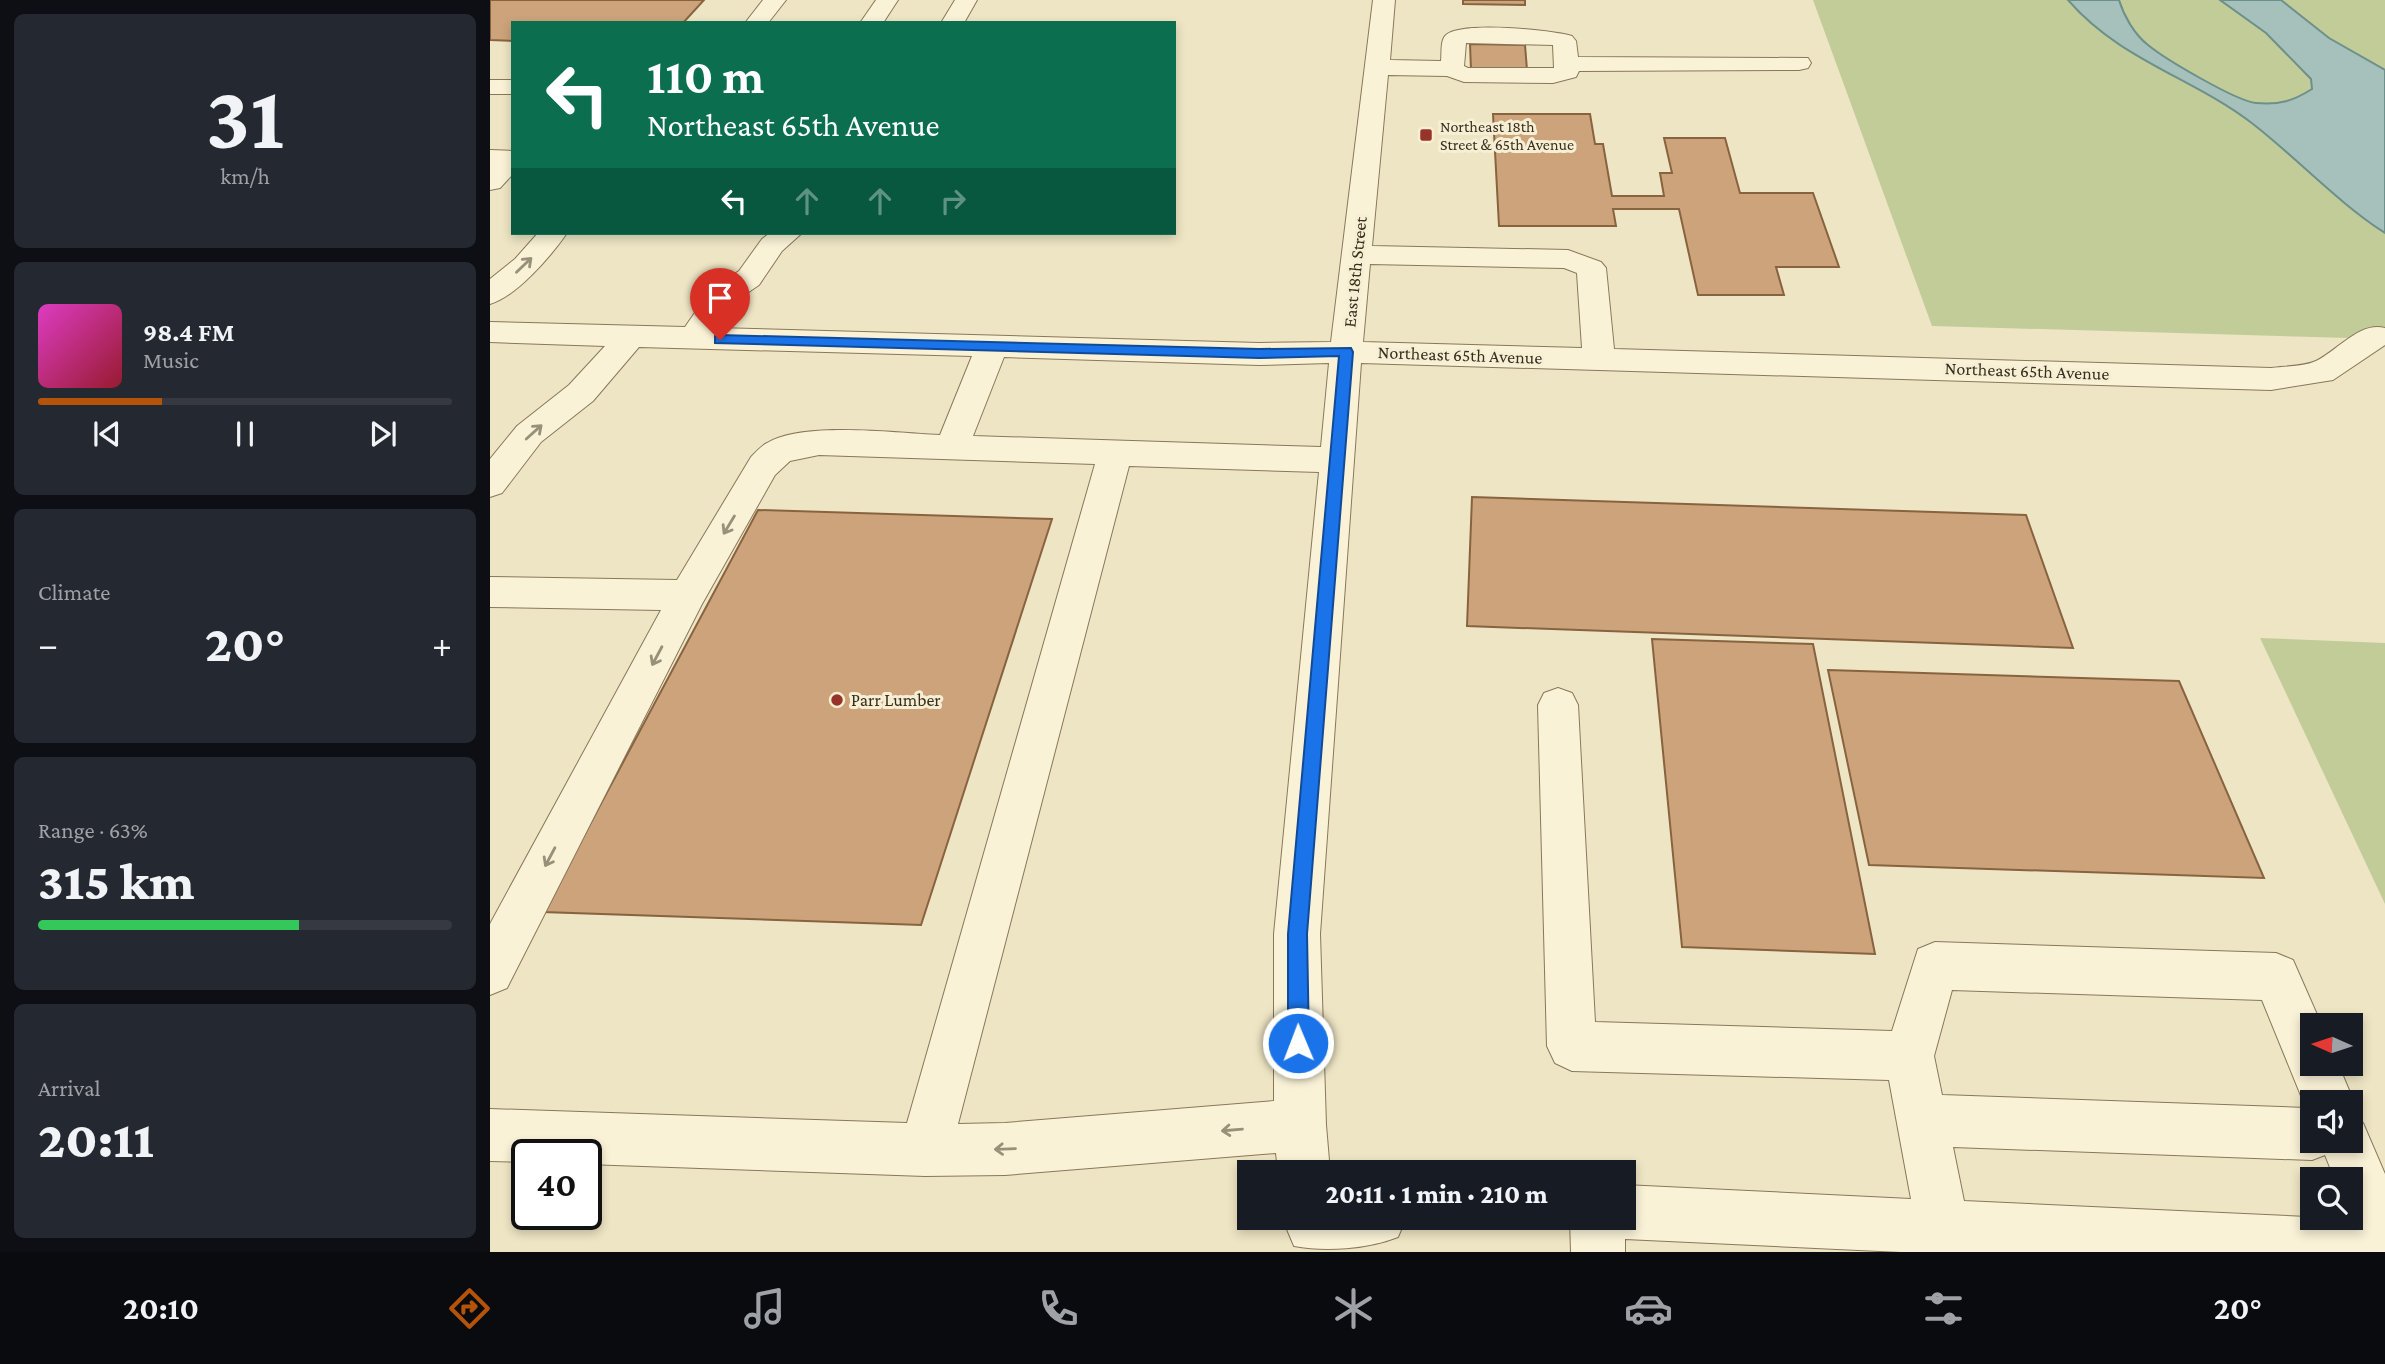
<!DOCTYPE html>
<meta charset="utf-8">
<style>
body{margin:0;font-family:"Crimson Pro",serif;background:#242831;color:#f1f3f6;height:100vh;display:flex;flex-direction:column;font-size:26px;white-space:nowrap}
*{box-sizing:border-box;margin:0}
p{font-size:23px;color:#9ea1a6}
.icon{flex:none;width:38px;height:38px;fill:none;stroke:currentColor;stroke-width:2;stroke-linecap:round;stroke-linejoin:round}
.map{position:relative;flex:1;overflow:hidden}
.sheet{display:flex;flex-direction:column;gap:14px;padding:14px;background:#0d0f14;width:490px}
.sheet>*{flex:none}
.top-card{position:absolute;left:21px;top:21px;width:665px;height:214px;border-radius:0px;box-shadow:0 4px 10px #0003;background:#0b6e4f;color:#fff;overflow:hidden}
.needle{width:46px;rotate:273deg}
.buttons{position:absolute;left:1810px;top:1013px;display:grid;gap:14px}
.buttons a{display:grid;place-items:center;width:63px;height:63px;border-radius:0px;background:#171b24;box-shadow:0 4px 10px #0003;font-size:35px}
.speed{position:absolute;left:21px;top:1139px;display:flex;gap:14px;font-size:35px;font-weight:700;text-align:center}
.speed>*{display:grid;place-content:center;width:91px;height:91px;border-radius:50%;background:#171b24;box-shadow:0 4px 10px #0003;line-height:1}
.speed .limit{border:4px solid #111;border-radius:10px;background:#fff;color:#111}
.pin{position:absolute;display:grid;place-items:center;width:60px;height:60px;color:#fff;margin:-72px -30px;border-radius:50% 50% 50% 0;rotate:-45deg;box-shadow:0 0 7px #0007}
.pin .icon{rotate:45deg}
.me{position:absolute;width:77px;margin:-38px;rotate:359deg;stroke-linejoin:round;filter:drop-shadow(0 0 5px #0008)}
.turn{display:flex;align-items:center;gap:24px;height:147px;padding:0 21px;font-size:32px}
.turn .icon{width:91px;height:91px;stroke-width:2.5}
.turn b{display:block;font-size:49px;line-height:60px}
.lanes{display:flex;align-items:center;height:66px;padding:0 21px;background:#0003;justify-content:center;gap:35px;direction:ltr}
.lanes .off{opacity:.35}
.big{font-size:52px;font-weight:800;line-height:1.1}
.sheet .widget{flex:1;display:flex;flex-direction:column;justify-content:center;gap:10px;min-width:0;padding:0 24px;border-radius:10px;background:#242831}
.sheet .dial{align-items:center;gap:0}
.dial b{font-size:91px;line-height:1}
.song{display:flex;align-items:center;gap:21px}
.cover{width:84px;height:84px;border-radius:10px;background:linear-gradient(135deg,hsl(310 70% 55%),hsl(350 70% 35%))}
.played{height:7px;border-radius:4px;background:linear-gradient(90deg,#b45309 30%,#363941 30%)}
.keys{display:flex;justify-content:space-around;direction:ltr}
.heat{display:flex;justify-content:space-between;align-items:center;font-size:38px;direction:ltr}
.charge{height:10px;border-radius:5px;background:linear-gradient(90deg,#34c759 63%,#363941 0)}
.trip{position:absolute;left:747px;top:1160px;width:399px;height:70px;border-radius:0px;background:#171b24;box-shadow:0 4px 10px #0003;font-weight:800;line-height:70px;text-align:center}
.menu{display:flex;height:112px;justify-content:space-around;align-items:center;background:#090b0e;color:#9ea1a6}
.menu .icon{width:49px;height:49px}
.menu .selected{color:#b45309}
.menu b{font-size:32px;color:#f1f3f6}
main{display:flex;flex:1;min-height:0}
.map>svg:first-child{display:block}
</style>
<main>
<section class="sheet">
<div class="widget dial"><b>31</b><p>km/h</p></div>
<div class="widget">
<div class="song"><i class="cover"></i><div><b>98.4 FM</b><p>Music</p></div></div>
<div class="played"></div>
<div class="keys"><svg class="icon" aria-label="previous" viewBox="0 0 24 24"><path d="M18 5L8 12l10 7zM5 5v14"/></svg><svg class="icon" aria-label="pause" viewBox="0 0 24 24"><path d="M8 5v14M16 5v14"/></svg><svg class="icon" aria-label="next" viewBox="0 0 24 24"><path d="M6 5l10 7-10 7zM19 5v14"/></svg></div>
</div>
<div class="widget"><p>Climate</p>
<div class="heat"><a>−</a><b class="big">20°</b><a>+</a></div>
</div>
<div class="widget"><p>Range · 63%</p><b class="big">315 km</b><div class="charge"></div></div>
<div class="widget"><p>Arrival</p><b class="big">20:11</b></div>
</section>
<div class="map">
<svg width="1895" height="1252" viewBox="0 0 1895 1252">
<rect width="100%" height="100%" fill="#eee5c4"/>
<!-- green -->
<g fill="#c2cc98">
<polygon points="1323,0 1895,0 1895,339 1442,326"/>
<polygon points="1770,638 1895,643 1895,904"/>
</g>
<!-- water -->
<path fill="#a6c1bc" stroke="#6d908a" stroke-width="2" d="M1578,0H1629C1634,16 1644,34 1658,45C1675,59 1746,101 1766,103C1790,105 1803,101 1822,89L1821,79L1776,33L1730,0H1791L1839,38L1895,70V233C1847,202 1808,159 1763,124C1702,77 1631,61 1578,0Z"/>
<!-- building -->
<g fill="#cca37a" stroke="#886340" stroke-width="2">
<polygon points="0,0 214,0 193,23 23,23 23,41 0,40"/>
<polygon points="973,0 1035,0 1035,5 973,4"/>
<polygon points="980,44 1035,45 1037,70 981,70"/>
<polygon points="1003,114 1100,114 1105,144 1113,144 1122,196 1174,196 1170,173 1182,173 1174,138 1235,138 1250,193 1323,193 1349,267 1286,267 1294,295 1208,295 1189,209 1123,209 1126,226 1009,226"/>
<polygon points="982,497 1536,515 1583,648 977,626"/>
<polygon points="268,510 562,519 431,925 53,912"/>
<polygon points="1162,639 1323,644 1385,954 1192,947"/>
<polygon points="1338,670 1689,681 1774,878 1379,865"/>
</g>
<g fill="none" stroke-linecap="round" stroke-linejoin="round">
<defs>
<g id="minor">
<polygon points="273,0 296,0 278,23 255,23"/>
<polygon points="386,0 408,0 393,23 370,23"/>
<polygon points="465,0 487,0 474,23 451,23"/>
<path d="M883,0H905L900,60L951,61C952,54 950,40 956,35C972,21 1061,30 1082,36L1086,41L1088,57L1318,58L1321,63L1318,68L1309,70L1089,71L1086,77L1063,83L974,82L957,76L898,75L882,246L1078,250L1111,262L1116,268L1124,349L1781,368C1795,366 1813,367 1826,361C1847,351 1870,321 1895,328V345L1843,380L1781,390L871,363L830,934L836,1125L840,1172H788L786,1153L515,1175L435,1176L96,1164V1155H37V1162L0,1161V1109L417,1123L605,464L329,455L300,461L285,475L212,604L17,988L0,995V924L171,610L0,607V577L187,580L261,457C266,452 271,446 277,443C314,421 406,433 450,435L482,356L149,347L103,401L51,442L12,493L0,497V459L27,426L79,385L115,346L0,342V322L195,327L222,288L249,271L272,239L280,233H312L292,251L269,285L244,302L226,328L769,343L841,342ZM976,43L1063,45L1064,68H978L974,66ZM880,264L1074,268L1087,273L1092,348L873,342ZM514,357L769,365L839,363L831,447L483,436ZM639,466L829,472L784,934V1101L515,1123L468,1124Z"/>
<rect x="0" y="80" width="23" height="14"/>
<polygon points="0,150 23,151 23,174 10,188 0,190"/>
<path d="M48,233H77C61,256 27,296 0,304V279L25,259Z"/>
<path d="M1068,688L1082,693L1088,705L1105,1022L1402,1031L1428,949L1445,942L1786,953L1803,960L1832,1026H1822V1064H1848L1864,1102L1860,1112V1102H1822V1141H1860V1117L1873,1123L1895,1174V1252H1411L1135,1239V1252H1081L1080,1218H1134V1185L1421,1199L1399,1080L1082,1071L1065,1063L1057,1046L1048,705L1054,693ZM1462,990L1772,1000L1816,1108L1452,1095L1444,1056ZM1463,1147L1822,1160L1835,1155L1845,1180H1860V1219L1474,1201Z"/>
<path d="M800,1218H916L908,1237C878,1249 835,1252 804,1246L796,1227Z"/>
</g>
</defs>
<!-- minor casing -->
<use href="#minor" stroke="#89775a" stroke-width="2"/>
<!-- minor -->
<use href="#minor" fill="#f9f2d7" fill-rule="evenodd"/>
</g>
<!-- one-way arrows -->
<defs><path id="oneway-shaft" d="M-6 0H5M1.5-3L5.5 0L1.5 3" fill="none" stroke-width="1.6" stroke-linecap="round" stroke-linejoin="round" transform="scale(1.75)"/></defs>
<g stroke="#99907a">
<use href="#oneway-shaft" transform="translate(34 265) rotate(-44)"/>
<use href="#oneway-shaft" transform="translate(44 432) rotate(-42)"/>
<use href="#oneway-shaft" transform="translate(239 525) rotate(121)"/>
<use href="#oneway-shaft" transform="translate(167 656) rotate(118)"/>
<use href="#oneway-shaft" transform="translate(60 857) rotate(118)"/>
<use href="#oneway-shaft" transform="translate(742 1130) rotate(175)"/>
<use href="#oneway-shaft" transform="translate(515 1149) rotate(178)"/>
</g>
<!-- route -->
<polygon fill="#1a73e8" stroke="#114b97" stroke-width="2" points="230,335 769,349 861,348 863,352 817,934 819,1043 816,1050 808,1053 801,1050 798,1043 798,934 849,356 769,358 225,343 225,336"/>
<!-- markers -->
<g fill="#98332a" stroke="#f6efd4" stroke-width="2.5">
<rect x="929" y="128" width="14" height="14" rx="3.5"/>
<circle cx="347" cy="700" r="7"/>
</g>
<g text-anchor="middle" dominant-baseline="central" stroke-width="6" stroke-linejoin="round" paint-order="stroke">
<!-- far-poi labels -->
<g font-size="16" fill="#392d1e" stroke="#f6efd4" text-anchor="start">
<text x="950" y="126">Northeast 18th<tspan x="950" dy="18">Street &amp; 65th Avenue</tspan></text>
</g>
<!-- street labels -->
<g font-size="18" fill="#392d1e" stroke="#f6efd4">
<text transform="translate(865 272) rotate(-84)">East 18th Street</text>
<text transform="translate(970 355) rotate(2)">Northeast 65th Avenue</text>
<text transform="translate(1537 371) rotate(2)">Northeast 65th Avenue</text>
</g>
<!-- poi labels -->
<g font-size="18" fill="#392d1e" stroke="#f6efd4" text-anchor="start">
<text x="361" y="700">Parr Lumber</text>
</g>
</g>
</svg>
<div class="buttons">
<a><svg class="needle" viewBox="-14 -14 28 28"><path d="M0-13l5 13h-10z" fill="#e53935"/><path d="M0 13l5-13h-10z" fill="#9ea1a6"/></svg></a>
<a><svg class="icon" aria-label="sound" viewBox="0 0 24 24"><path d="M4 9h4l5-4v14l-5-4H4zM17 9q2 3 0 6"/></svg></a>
<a><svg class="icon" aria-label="search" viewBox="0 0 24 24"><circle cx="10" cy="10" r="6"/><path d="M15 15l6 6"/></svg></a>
</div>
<div class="speed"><div class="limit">40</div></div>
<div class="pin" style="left:230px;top:340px;background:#d93025"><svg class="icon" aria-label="arrive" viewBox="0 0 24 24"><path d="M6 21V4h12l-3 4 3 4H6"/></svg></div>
<svg class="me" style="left:808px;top:1043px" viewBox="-20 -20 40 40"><circle r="17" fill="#1a73e8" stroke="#fff" stroke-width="3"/><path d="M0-11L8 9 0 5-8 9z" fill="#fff"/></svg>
<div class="trip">20:11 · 1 min · 210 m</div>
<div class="top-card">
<div class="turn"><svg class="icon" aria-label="left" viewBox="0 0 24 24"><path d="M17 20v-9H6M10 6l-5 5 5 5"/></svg><div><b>110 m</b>Northeast 65th Avenue</div></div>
<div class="lanes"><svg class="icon" aria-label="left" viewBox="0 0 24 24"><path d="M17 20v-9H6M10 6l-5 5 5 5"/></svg><svg class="icon off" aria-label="ahead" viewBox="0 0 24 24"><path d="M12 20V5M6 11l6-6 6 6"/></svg><svg class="icon off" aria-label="ahead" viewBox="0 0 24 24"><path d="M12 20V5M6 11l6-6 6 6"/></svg><svg class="icon off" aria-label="right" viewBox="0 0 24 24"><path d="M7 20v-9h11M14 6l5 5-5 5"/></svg></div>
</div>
</div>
</main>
<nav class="menu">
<b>20:10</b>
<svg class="icon selected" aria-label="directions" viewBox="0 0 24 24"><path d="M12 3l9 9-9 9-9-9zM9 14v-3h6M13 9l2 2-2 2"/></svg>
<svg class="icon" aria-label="music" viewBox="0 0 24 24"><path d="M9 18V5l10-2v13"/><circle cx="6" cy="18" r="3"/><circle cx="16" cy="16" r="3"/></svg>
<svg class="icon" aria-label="phone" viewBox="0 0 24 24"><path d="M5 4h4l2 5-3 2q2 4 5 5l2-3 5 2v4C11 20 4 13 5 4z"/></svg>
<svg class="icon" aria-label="climate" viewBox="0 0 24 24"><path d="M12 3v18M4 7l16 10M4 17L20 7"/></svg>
<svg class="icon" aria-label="car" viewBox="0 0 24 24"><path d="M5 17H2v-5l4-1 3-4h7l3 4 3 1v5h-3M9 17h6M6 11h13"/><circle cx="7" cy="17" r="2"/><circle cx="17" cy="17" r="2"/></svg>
<svg class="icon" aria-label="filters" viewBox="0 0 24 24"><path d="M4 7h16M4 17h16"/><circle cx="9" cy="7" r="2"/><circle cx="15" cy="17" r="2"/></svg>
<b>20°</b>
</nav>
